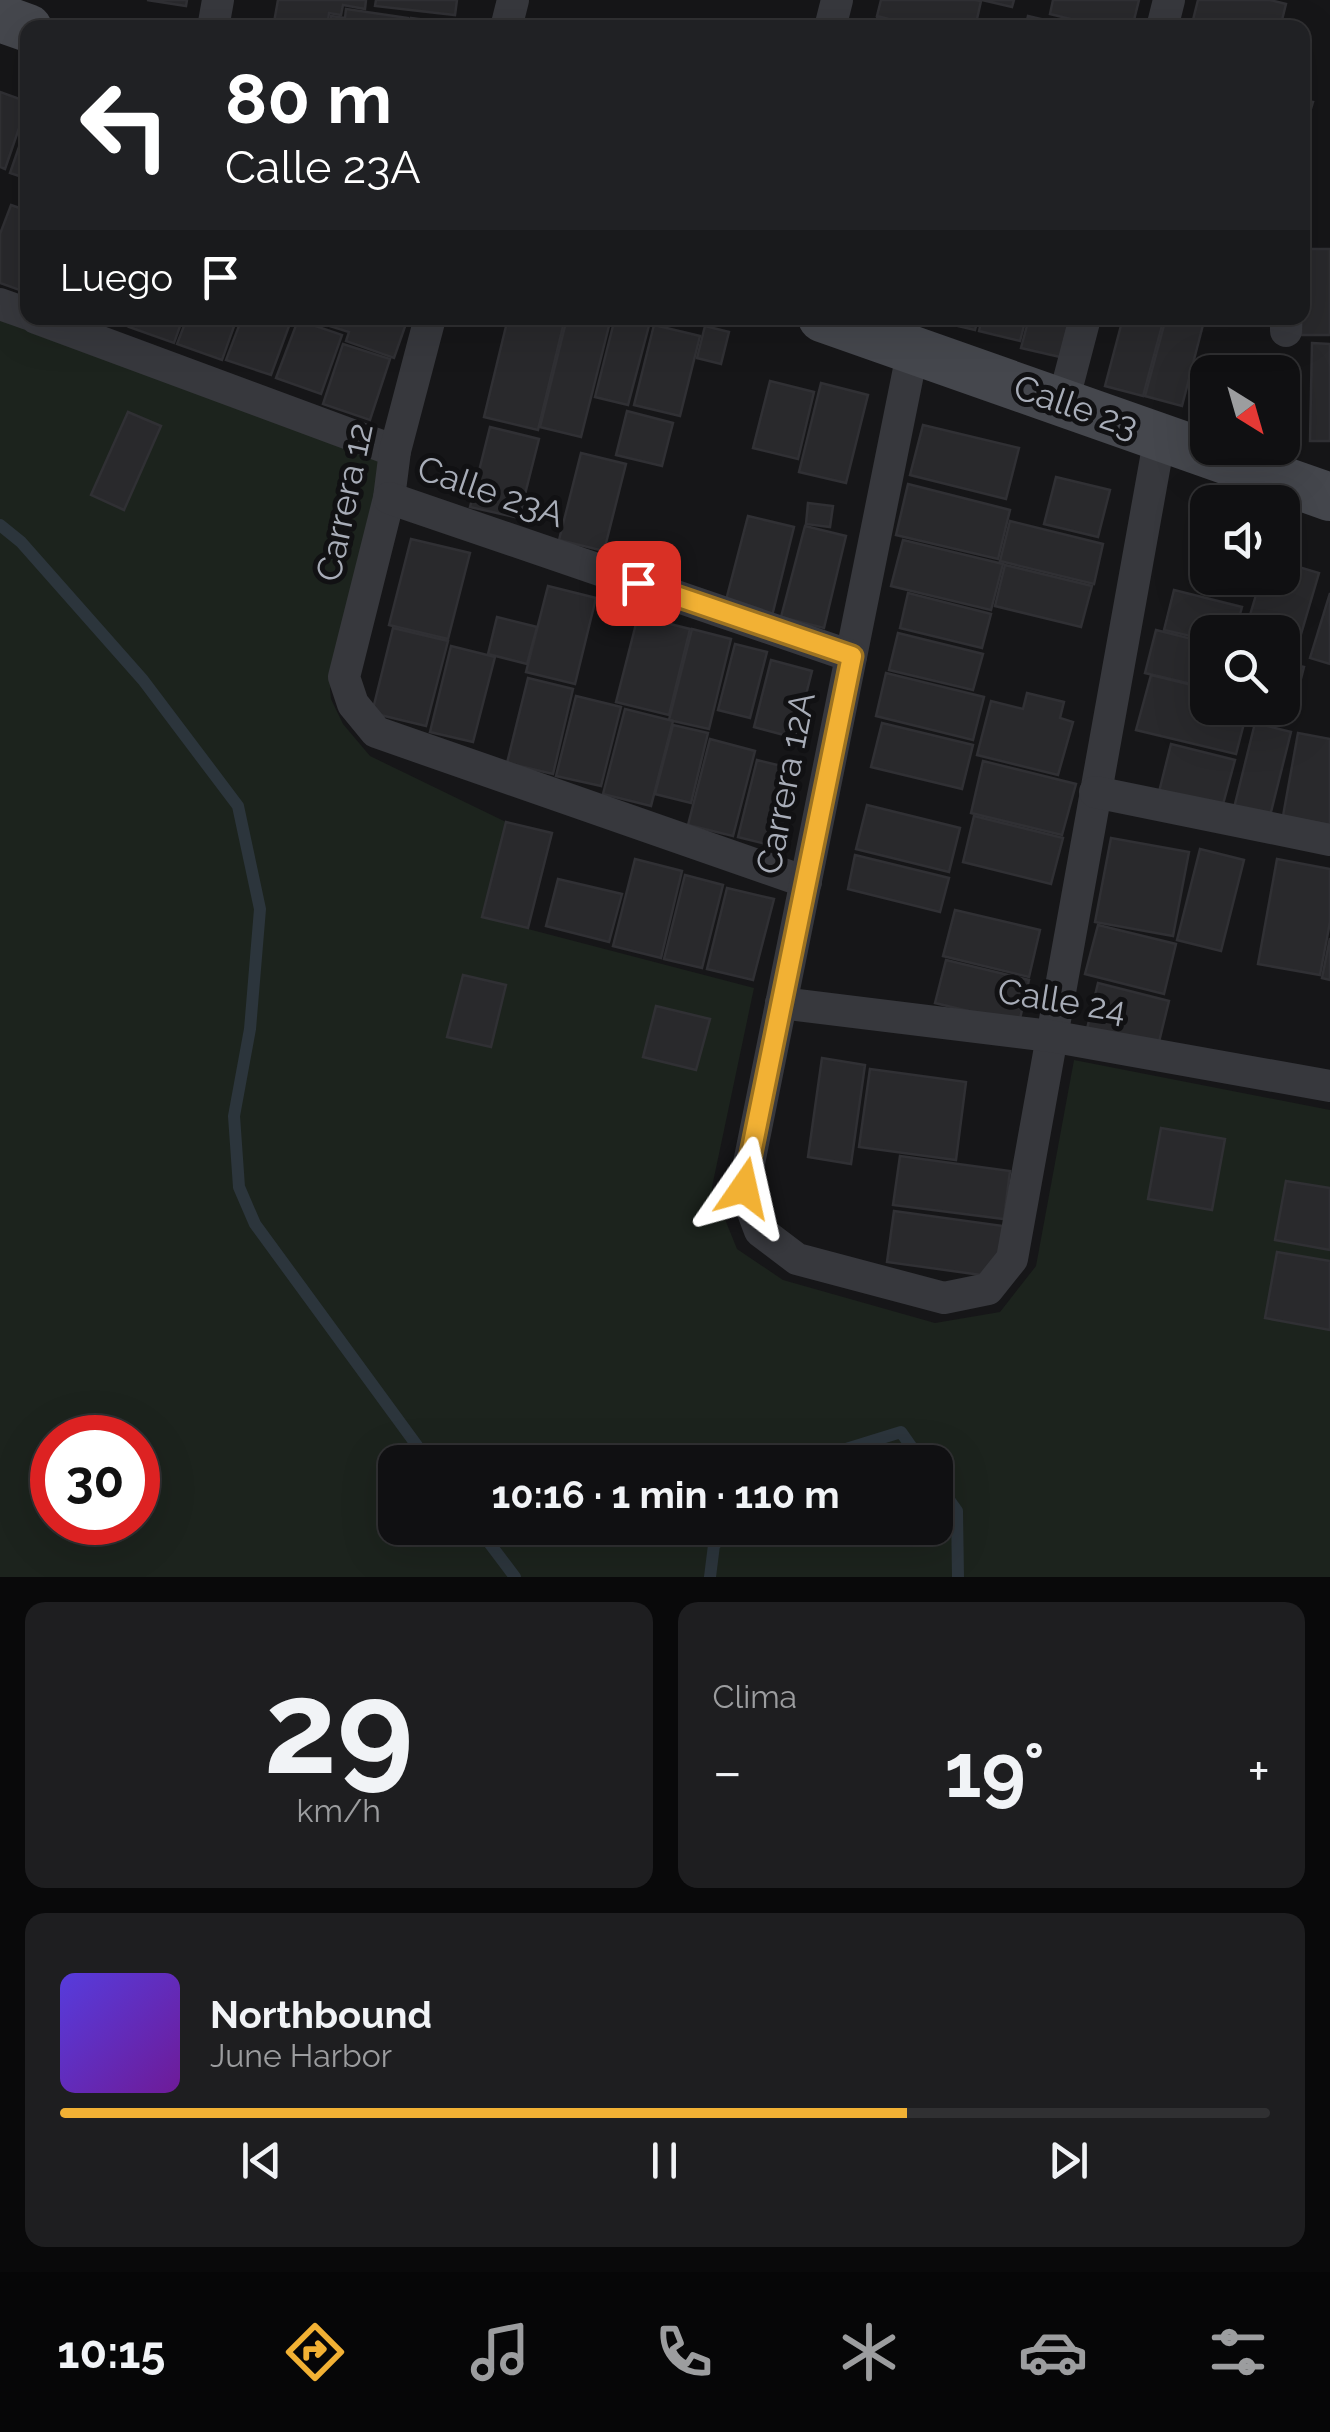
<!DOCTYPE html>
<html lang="es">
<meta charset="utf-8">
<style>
body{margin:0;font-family:Raleway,sans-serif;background:#1e1e20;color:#f1f3f6;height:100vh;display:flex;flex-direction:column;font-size:38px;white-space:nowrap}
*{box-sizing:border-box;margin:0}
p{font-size:32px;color:#9c9d9f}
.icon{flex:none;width:55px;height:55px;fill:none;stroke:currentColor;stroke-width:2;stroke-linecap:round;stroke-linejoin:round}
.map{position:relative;height:1577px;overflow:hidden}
.details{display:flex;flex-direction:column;gap:25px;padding:25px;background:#09090a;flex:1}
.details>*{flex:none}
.hud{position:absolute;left:20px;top:20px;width:1290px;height:305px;border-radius:20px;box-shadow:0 10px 40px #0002,0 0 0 2px #303032;background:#202124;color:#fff;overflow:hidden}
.needle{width:65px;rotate:143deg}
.controls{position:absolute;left:1190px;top:355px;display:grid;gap:20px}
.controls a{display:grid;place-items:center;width:110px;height:110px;border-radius:20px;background:#101012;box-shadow:0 10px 40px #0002,0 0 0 2px #303032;font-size:50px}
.speed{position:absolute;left:30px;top:1415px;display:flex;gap:20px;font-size:50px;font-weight:700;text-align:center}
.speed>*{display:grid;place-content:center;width:130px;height:130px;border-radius:50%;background:#101012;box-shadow:0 10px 40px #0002,0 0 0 2px #303032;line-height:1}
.speed .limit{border:15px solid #d22;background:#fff;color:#111}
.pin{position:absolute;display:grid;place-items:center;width:85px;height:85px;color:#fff;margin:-42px;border-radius:20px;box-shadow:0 5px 15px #0006}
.me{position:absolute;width:110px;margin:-55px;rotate:11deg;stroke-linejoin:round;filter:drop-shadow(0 0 8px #0008)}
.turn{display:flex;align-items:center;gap:35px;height:210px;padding:0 40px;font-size:45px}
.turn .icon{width:130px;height:130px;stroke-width:2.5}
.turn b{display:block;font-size:70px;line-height:85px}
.then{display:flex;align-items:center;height:95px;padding:0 40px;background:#0003;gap:20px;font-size:38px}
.big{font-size:75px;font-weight:700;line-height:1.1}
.details .widget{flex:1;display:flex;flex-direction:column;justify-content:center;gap:15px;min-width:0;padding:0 35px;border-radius:20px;background:#1e1e20}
.details .dial{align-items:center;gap:0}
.dial b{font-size:130px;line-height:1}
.song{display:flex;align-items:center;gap:30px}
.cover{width:120px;height:120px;border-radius:15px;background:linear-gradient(135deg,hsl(250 70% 55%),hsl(280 70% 35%))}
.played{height:10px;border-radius:5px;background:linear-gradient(90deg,#f2b134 70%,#303032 70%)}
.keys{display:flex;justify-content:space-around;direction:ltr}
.heat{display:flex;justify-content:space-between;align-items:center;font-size:55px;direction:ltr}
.details .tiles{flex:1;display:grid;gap:25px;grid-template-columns:1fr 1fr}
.widget:last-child{grid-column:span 2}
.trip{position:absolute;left:378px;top:1445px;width:575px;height:100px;border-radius:20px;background:#101012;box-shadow:0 10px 40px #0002,0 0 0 2px #303032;font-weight:700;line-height:100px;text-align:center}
.dock{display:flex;height:160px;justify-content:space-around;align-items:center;background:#060607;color:#9c9d9f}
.dock .icon{width:70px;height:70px}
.dock .selected{color:#f2b134}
.dock b{font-size:45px;color:#f1f3f6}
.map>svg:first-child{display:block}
</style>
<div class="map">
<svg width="1330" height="1577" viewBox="0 0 1330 1577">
<rect width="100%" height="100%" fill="#161618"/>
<!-- green -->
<path fill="#1c231d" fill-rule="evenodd" d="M0,318L382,462L330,689L331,699L343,724L370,756L506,822L482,917L754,988L712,1187L737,1249L783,1280L935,1323L1000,1312L1036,1266L1074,1060L1330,1110V1577H0ZM52,1438H138V1522H52ZM395,1462H935V1528H395Z"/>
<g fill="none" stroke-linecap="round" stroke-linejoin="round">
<!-- stream -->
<g stroke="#2c353c" stroke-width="12">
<polyline points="0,525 21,542 143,680 238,806 260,909 250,1029 234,1116 239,1187 255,1224 429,1462"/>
<polyline points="804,1462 901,1432 922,1462"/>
<polyline points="935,1480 957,1511 958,1577"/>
<polyline points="478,1528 515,1577"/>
<polyline points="710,1577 714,1545 733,1528"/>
</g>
</g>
<!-- building -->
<g fill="#29292c" stroke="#303034" stroke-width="2.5">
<polygon points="147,0 187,0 186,6"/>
<polygon points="278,0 366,0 365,9 343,5 341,15 329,13 327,28 273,28"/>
<polygon points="376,0 457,0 455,15 375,6"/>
<polygon points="881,0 975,0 981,1 975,28 924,28 877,16"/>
<polygon points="982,0 1014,0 1012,7"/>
<polygon points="1053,0 1139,0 1132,28 1107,28 1050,14"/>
<polygon points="1198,0 1270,0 1286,4 1280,28 1221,28 1193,20"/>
<polygon points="346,9 408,18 406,28 330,28 331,16 345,18"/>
<polygon points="1028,16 1079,28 1025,28"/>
<polygon points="411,18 473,26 472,28 410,28"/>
<polygon points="877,18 918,28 874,28"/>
<polygon points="0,92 28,102 5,169 0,167"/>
<polygon points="1302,100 1313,102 1304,132 1302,131"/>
<polygon points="28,121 28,179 10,173"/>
<polygon points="11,205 28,211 28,293 0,283 0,234"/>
<polygon points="1304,249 1330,249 1330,335 1301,335"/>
<polygon points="102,318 130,318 127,326"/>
<polygon points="132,318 183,318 174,343 129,327"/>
<polygon points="187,318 237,318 222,360 177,344"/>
<polygon points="242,318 292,318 271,375 226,360"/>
<polygon points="322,318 408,318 394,358 346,341 349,332 320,323"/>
<polygon points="508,318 565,318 538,430 484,417"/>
<polygon points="567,318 611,318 581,437 540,427"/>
<polygon points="615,318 651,318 628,405 595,397"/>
<polygon points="942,318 978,318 975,330 941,322"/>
<polygon points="982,318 1026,318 1020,341 979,331"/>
<polygon points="1029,318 1070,318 1060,357 1021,348"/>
<polygon points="1123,318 1164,318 1143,396 1105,386"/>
<polygon points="1166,318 1204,321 1182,406 1145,396"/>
<polygon points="298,320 342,335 321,394 276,378"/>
<polygon points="654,325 700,336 680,416 634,405"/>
<polygon points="705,326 729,332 721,364 697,358"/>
<polygon points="1312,343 1330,344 1330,441 1310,441"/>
<polygon points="343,344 390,359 370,420 323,404"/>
<polygon points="770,381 814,392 798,459 753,448"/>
<polygon points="821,383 868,395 846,483 799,472"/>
<polygon points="627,411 673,423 662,466 616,455"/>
<polygon points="128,412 161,426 124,510 91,495"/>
<polygon points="923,425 1019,448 1006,499 910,475"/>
<polygon points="490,427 539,439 519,518 470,507"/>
<polygon points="581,453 626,464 604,551 559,540"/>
<polygon points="1056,477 1110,490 1098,537 1044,524"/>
<polygon points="908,484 1010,510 998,559 896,535"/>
<polygon points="808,503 833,506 830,527 806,524"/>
<polygon points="748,516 794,527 772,616 725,604"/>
<polygon points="1010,521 1103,544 1094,584 1000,561"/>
<polygon points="805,526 846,536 824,628 781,617"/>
<polygon points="411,539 470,553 448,639 389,625"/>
<polygon points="903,540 1003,564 991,610 891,586"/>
<polygon points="1282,562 1319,573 1294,658 1282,654 1282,632 1245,632 1261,578 1282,578"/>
<polygon points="1005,565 1092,586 1081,627 995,606"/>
<polygon points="548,586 596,598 575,684 526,672"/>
<polygon points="1174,590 1242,607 1235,632 1208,632 1208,640 1164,630"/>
<polygon points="908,593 991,614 982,648 900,628"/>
<polygon points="1330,593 1330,664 1310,658"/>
<polygon points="638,616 690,629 669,715 616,702"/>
<polygon points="497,617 537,627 527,664 488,654"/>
<polygon points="393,628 448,641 426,726 372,713"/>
<polygon points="692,629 731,639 709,729 669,720"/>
<polygon points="1156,630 1208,643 1208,688 1145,673"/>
<polygon points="898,633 983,654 973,690 889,670"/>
<polygon points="735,644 767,652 750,718 718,710"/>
<polygon points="451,646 495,657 473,742 430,732"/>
<polygon points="771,660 812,671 795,738 754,727"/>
<polygon points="1282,662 1304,667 1293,710 1282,707"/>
<polygon points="886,673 984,697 973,740 876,716"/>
<polygon points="1151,675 1208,689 1208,708 1248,708 1236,754 1136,730"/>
<polygon points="528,678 573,689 553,774 507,763"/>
<polygon points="1027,693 1064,702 1060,718 1073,722 1058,775 977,755 991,701 1023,709"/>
<polygon points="576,696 621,707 601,786 556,776"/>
<polygon points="625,709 673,721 651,806 603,794"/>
<polygon points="882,723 973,745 962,789 871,767"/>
<polygon points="1255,723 1291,732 1270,816 1234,808"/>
<polygon points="673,725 708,733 691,803 655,794"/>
<polygon points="1298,733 1330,739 1330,825 1283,816"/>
<polygon points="710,739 755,751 733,836 688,825"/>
<polygon points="1171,744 1235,760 1222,808 1159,792"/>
<polygon points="757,760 798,770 778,847 738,837"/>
<polygon points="983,761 1076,784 1062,835 971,813"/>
<polygon points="867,805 960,828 949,872 856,849"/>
<polygon points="974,816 1063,838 1051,884 963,862"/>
<polygon points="506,822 552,833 528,928 482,917"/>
<polygon points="1111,838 1189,852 1173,936 1095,922"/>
<polygon points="1200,849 1244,860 1221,951 1177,940"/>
<polygon points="855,855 949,878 940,912 848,889"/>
<polygon points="635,859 682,871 661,958 613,946"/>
<polygon points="1277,859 1330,869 1330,922 1320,975 1258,964"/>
<polygon points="685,875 723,885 702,968 664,959"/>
<polygon points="558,879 622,894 609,942 546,926"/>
<polygon points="727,888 774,899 753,980 707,969"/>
<polygon points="955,910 1040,930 1029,977 943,956"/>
<polygon points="1098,925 1176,944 1164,994 1085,974"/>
<polygon points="1330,938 1330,980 1322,978"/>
<polygon points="946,960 1029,980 1019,1023 935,1003"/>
<polygon points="463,975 506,985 491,1047 447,1037"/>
<polygon points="1098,983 1169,1001 1157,1050 1086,1033"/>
<polygon points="656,1006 710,1019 696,1070 643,1057"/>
<polygon points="822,1058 865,1065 851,1164 808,1157"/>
<polygon points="870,1069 966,1082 956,1160 859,1147"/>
<polygon points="1161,1128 1225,1139 1212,1210 1148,1199"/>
<polygon points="900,1156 1010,1171 1004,1219 893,1205"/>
<polygon points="1286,1181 1330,1188 1330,1250 1275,1240"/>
<polygon points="894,1211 1003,1226 996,1277 887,1262"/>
<polygon points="1277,1252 1330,1261 1330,1330 1265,1318"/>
</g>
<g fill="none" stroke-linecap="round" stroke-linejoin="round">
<!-- street -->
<g stroke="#37383d" stroke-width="32">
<polyline points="213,28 218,0"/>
<polyline points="506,28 513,0"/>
<polyline points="830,28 837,0"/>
<polyline points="1162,28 1169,0"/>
<polyline points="0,304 28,314"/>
<polyline points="36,318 395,451"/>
<polyline points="430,318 395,451 389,498 344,677 353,704 376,732 806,882"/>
<polyline points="1286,318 1286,331"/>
<polyline points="913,349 744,1188 760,1231 797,1259 944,1298 988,1289 1012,1259 1160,436"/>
<polyline points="1063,402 1085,318"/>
<polyline points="389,498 851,656"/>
<polyline points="1095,792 1330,840"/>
<polyline points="781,1003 1050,1036 1330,1086"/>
</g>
<!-- secondary -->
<g stroke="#45474d" stroke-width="48">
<polyline points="0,18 28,28"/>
<polyline points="822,318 1330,497"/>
</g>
</g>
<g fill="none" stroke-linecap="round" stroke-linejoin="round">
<defs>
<polyline id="route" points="638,583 852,656 744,1188"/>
</defs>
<!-- route casing -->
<use href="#route" stroke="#9d7322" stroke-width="25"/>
<!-- route -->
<use href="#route" stroke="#f2b134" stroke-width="18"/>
</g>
<g text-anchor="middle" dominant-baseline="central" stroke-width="10" stroke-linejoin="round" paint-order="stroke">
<!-- street labels -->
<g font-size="35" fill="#a8adb8" stroke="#111113">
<text transform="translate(1076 406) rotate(19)">Calle 23</text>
<text transform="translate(491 491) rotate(19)">Calle 23A</text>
<text transform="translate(344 502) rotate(-78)">Carrera 12</text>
<text transform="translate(785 783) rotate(-79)">Carrera 12A</text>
<text transform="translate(1062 1000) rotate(9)">Calle 24</text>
</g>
</g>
</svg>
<div class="controls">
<a><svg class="needle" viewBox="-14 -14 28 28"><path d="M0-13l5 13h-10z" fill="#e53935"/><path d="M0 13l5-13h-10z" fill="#9c9d9f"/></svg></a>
<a><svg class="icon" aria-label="sound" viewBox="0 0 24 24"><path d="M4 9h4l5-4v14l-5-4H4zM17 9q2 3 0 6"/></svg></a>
<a><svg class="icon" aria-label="search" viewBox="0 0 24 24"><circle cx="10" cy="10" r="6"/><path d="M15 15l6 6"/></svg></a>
</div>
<div class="speed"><div class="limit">30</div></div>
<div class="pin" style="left:638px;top:583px;background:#d93025"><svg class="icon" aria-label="arrive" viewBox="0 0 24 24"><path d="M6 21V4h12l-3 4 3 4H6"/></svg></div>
<svg class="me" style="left:744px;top:1188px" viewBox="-20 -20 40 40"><path d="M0-17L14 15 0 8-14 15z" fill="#f2b134" stroke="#fff" stroke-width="4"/></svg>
<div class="trip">10:16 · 1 min · 110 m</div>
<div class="hud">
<div class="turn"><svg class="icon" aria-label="left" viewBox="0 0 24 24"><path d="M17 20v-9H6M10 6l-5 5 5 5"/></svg><div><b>80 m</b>Calle 23A</div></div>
<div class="then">Luego<svg class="icon" aria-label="arrive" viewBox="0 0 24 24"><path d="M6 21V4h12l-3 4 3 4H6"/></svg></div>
</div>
</div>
<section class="details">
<div class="tiles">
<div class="widget dial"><b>29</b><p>km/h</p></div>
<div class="widget"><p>Clima</p>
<div class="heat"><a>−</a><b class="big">19°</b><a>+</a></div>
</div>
<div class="widget">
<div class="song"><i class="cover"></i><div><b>Northbound</b><p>June Harbor</p></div></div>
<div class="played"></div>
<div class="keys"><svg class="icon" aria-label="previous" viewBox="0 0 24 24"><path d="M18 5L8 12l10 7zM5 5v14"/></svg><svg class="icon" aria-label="pause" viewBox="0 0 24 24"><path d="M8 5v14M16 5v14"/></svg><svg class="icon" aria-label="next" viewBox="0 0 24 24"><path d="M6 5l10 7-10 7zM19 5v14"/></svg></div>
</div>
</div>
</section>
<nav class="dock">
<b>10:15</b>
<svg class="icon selected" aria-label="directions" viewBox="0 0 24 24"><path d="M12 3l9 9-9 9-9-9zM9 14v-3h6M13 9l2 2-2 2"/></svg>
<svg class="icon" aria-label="music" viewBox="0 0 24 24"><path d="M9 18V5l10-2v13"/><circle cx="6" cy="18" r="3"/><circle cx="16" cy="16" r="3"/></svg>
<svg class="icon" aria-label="phone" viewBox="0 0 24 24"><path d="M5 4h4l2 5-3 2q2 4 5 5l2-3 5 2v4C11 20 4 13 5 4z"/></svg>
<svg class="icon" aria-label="climate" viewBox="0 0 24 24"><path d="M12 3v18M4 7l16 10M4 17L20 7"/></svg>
<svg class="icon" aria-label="car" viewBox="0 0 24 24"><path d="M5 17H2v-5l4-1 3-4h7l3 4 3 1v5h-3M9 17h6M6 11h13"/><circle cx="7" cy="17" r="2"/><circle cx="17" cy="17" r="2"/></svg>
<svg class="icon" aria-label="filters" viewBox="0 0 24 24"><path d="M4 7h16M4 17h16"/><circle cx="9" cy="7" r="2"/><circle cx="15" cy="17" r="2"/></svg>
</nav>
